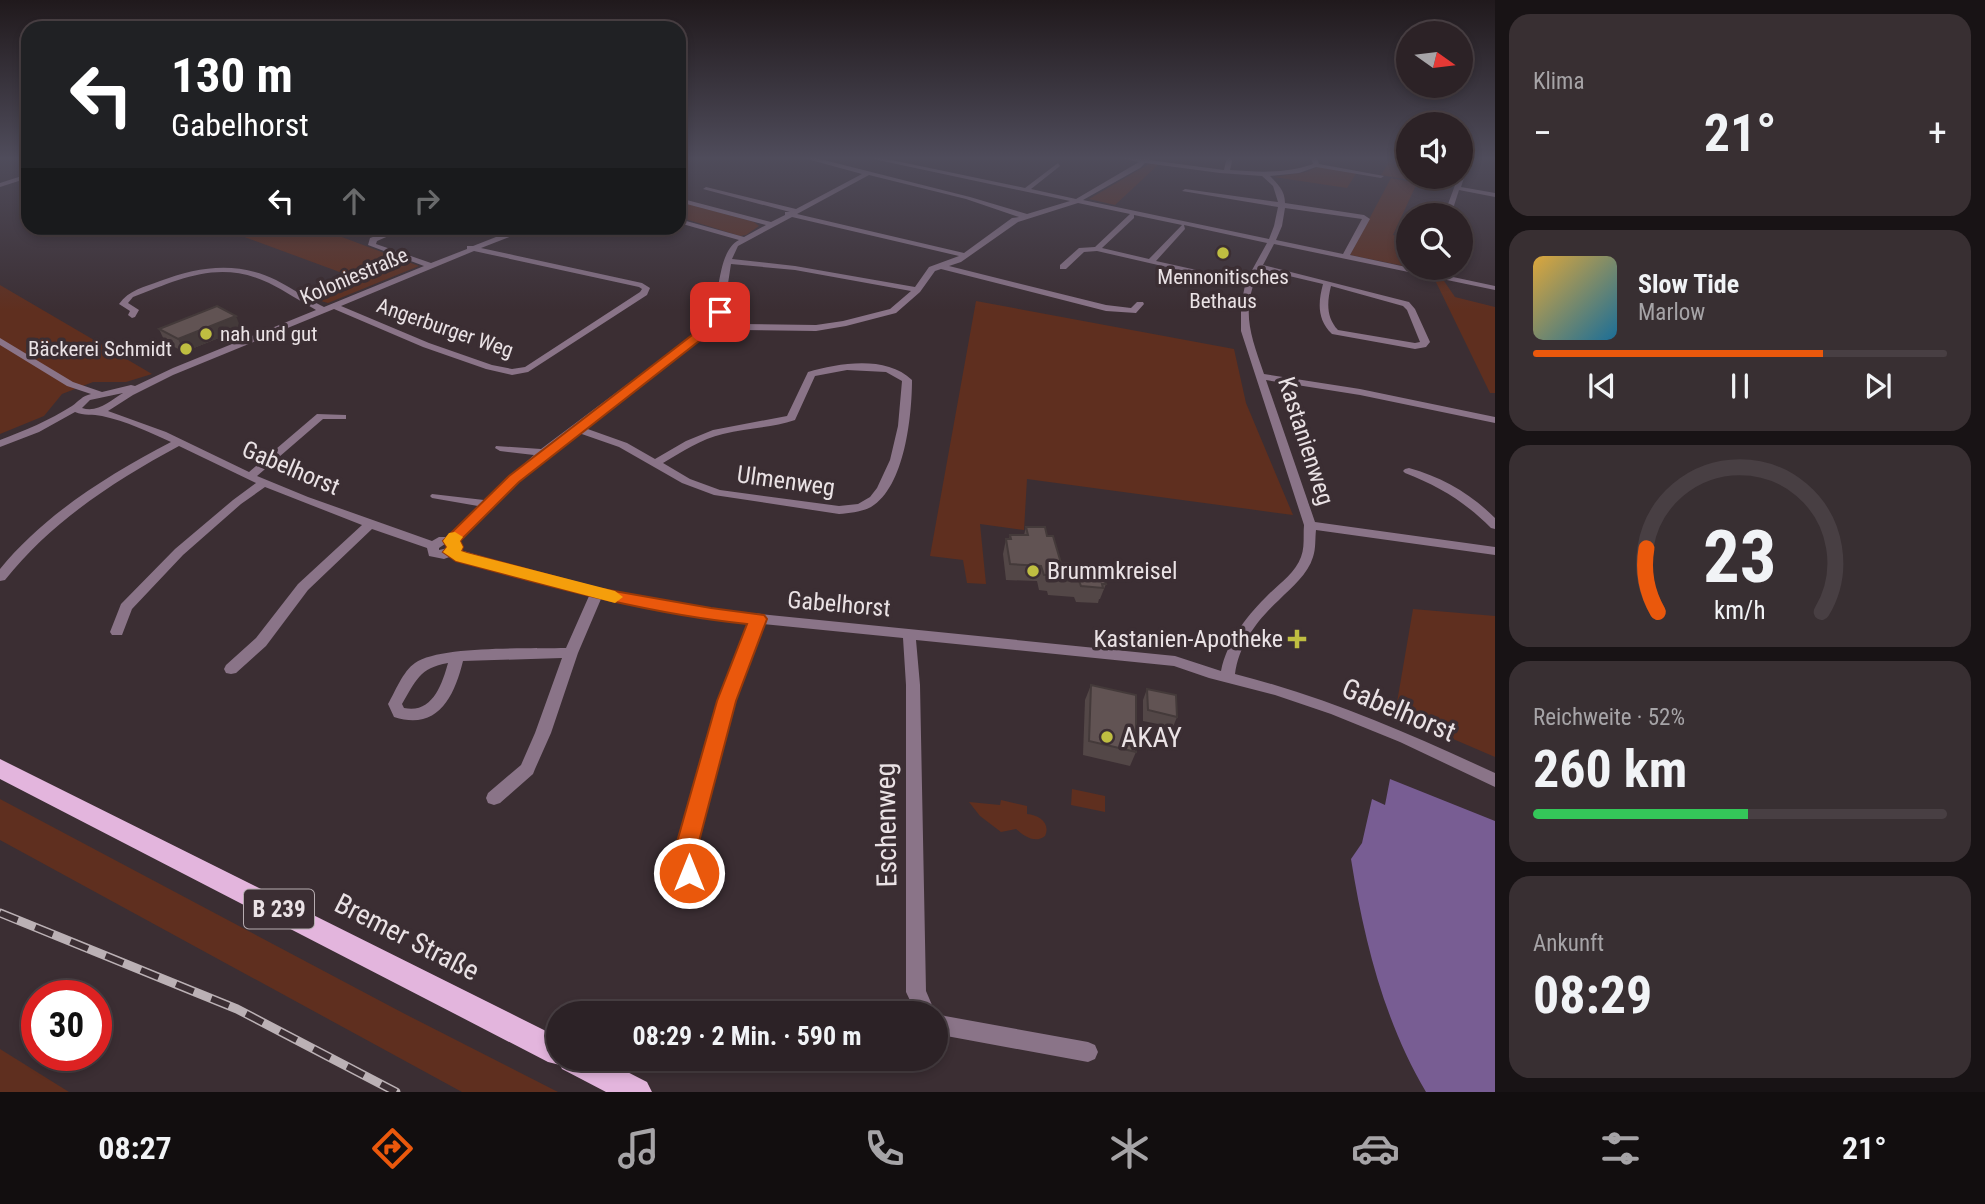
<!DOCTYPE html>
<html lang="de">
<meta charset="utf-8">
<style>
body{margin:0;font-family:"Roboto Condensed",sans-serif;background:#382f32;color:#f1f3f6;height:100vh;display:flex;flex-direction:column;font-size:26px;white-space:nowrap}
*{box-sizing:border-box;margin:0}
p{font-size:23px;color:#a6a4a7}
.icon{flex:none;width:38px;height:38px;fill:none;stroke:currentColor;stroke-width:2;stroke-linecap:round;stroke-linejoin:round}
.map{position:relative;flex:1;overflow:hidden}
.details{display:flex;flex-direction:column;gap:14px;padding:14px;background:#181315;width:490px}
.details>*{flex:none}
.top-card{position:absolute;left:21px;top:21px;width:665px;height:214px;border-radius:21px;box-shadow:0 4px 10px #0003,0 0 0 2px #483f43;background:#202124;color:#fff;overflow:hidden}
.needle{width:46px;rotate:104deg}
.fabs{position:absolute;left:1396px;top:21px;display:grid;gap:14px}
.fabs a{display:grid;place-items:center;width:77px;height:77px;border-radius:50%;background:#2c2226;box-shadow:0 4px 10px #0003,0 0 0 2px #483f43;font-size:35px}
.speed{position:absolute;left:21px;top:980px;display:flex;gap:14px;font-size:35px;font-weight:700;text-align:center}
.speed>*{display:grid;place-content:center;width:91px;height:91px;border-radius:50%;background:#2c2226;box-shadow:0 4px 10px #0003,0 0 0 2px #483f43;line-height:1}
.speed .limit{border:10px solid #d22;background:#fff;color:#111}
.pin{position:absolute;display:grid;place-items:center;width:60px;height:60px;color:#fff;margin:-30px;border-radius:14px;box-shadow:0 4px 10px #0006}
.me{position:absolute;width:77px;margin:-38px;rotate:0deg;stroke-linejoin:round;filter:drop-shadow(0 0 5px #0008)}
.turn{display:flex;align-items:center;gap:24px;height:147px;padding:0 35px;font-size:32px}
.turn .icon{width:91px;height:91px;stroke-width:2.5}
.turn b{display:block;font-size:49px;line-height:60px}
.lanes{display:flex;align-items:center;height:66px;padding:0 35px;background:#0003;justify-content:center;gap:35px;direction:ltr}
.lanes .off{opacity:.35}
.big{font-size:52px;font-weight:700;line-height:1.1}
.details .card{flex:1;display:flex;flex-direction:column;justify-content:center;gap:10px;min-width:0;padding:0 24px;border-radius:21px;background:#382f32}
.details .dial{align-items:center;gap:0}
.dial svg{height:182px;overflow:visible;fill:none;stroke:#483f43;stroke-width:7;stroke-linecap:round;text-anchor:middle}
.dial text{fill:#f1f3f6;stroke:none}
.song{display:flex;align-items:center;gap:21px}
.cover{width:84px;height:84px;border-radius:10px;background:linear-gradient(135deg,hsl(40 70% 55%),hsl(200 70% 35%))}
.played{height:7px;border-radius:4px;background:linear-gradient(90deg,#ea580c 70%,#483f43 70%)}
.keys{display:flex;justify-content:space-around;direction:ltr}
.heat{display:flex;justify-content:space-between;align-items:center;font-size:38px;direction:ltr}
.charge{height:10px;border-radius:5px;background:linear-gradient(90deg,#34c759 52%,#483f43 0)}
.trip{position:absolute;left:546px;top:1001px;width:402px;height:70px;border-radius:35px;background:#2c2226;box-shadow:0 4px 10px #0003,0 0 0 2px #483f43;font-weight:700;line-height:70px;text-align:center}
.dock{display:flex;height:112px;justify-content:space-around;align-items:center;background:#120e0f;color:#a6a4a7}
.dock .icon{width:49px;height:49px}
.dock .active{color:#ea580c}
.dock b{font-size:32px;color:#f1f3f6}
main{display:flex;flex:1;min-height:0}
.map>svg:first-child{display:block}
</style>
<main>
<div class="map">
<svg width="1495" height="1092" viewBox="0 0 1495 1092">
<rect width="100%" height="100%" fill="#3b2e33"/>
<!-- green -->
<g fill="#5f2f1f">
<polygon points="1392,157 1409,157 1409,177 1418,177 1416,181 1381,175"/>
<polygon points="1149,164 1159,164 1115,205 1089,199"/>
<polygon points="1320,166 1357,172 1347,188 1274,177 1306,172"/>
<polygon points="1391,178 1417,183 1393,235 1409,238 1409,267 1350,255"/>
<polygon points="679,204 688,204 754,222 759,226 746,235 740,236 679,217"/>
<polygon points="235,228 318,228 419,266 328,303 321,301 364,281 231,232"/>
<polygon points="1435,280 1444,281 1455,297 1495,307 1495,393 1490,393"/>
<polygon points="0,285 152,374 126,382 93,382 62,394 44,416 0,434"/>
<polygon points="976,301 1234,349 1246,403 1293,515 1027,479 1024,530 980,524 986,584 967,583 963,560 930,556"/>
<polygon points="1413,609 1495,616 1495,757 1395,714"/>
<polygon points="1072,789 1105,796 1105,812 1071,805"/>
<polygon points="0,799 403,1013 558,1092 462,1092 0,840"/>
<path d="M1001,800L1027,806V814C1039,815 1051,823 1045,836C1035,844 1024,836 1016,829L1001,832L980,816L969,802L1000,805Z"/>
<polygon points="0,1049 69,1092 0,1092"/>
</g>
<!-- water -->
<path fill="#785d93" d="M1390,779L1495,821V1092H1426C1384,1021 1364,940 1351,859L1362,843L1372,799L1385,805Z"/>
<g fill="none" stroke-linecap="round" stroke-linejoin="round">
<!-- street -->
<g fill="#8a7488" fill-rule="evenodd">
<polygon points="682,157 691,157 679,163 679,159"/>
<path d="M800,157H812L970,197L1027,214L1070,201L864,157H877L1025,188L1058,163L1060,166L1031,189L1076,199L1139,162L1115,157L1143,159L1151,157L1149,160L1224,170L1227,157H1233L1230,170C1258,172 1286,174 1313,164L1311,157H1317L1319,164L1384,176L1381,178L1316,167L1299,173L1270,176C1278,184 1285,191 1285,203L1364,215L1370,219L1350,255L1495,286V290L1274,244L1263,265L1409,302L1415,309L1430,342L1426,347L1415,349L1332,334C1317,319 1318,303 1323,284L1260,269C1240,310 1250,333 1264,374L1360,389L1495,417V423L1360,395L1266,380L1315,522L1495,547V555L1316,530C1315,538 1316,549 1313,557C1308,574 1292,587 1279,600C1257,620 1239,644 1235,674C1326,697 1410,734 1495,773V787L1400,742L1331,714L1275,695L1209,678L1174,666L916,640L920,685L926,991L935,1012L945,1016L1088,1042L1095,1045L1098,1052L1095,1059L1088,1062L941,1035L936,1033V1013H916L906,992V685L903,638L763,624L734,701L694,849L697,869L705,876L708,882L705,888L699,890L693,888L683,879L678,849L720,701L750,623L711,619L601,599L578,653L551,733L535,769L533,774L500,803L494,805L488,803L486,798L488,793L521,765L535,733L562,658L463,661C454,698 437,731 394,717L388,704C395,692 403,671 415,663C440,645 533,649 566,648L589,596L452,556L444,559L429,556L427,548L372,529L308,590L266,646L236,673L231,674L226,673L224,669L226,665L256,638L298,584L362,525L265,487L241,504L183,555L132,609L122,635H112L110,632L121,604L175,549L233,500L256,483L179,446C114,481 51,522 5,580L0,581V569C45,514 108,475 171,442C149,432 126,421 102,416C93,414 84,416 75,412L39,432L0,447V440C24,431 50,420 72,406C79,401 82,396 91,394L67,386L0,345V338L73,382L102,392L131,385L135,386L173,368L316,310C300,301 285,291 269,283C219,259 180,279 133,297L128,303L139,310L135,317L132,318L128,315L130,311L119,304C129,290 144,287 160,281C200,266 237,261 276,280C292,288 307,299 324,307L424,266L368,245L370,238L398,228H407L377,241L376,244L431,263L467,249V246H473L519,228H527V230L481,248L642,283L650,288L647,295L528,372L512,375L486,369L423,347L334,309L173,375L133,395L108,411L166,432L249,472L317,414L346,415V419H323L257,476L308,497L432,541L439,537H448L478,506L432,498L430,496L432,494L484,500L534,455L500,451L495,448L496,446L541,449L709,323C721,299 716,252 739,240L679,223V219L744,237L766,225L679,202V198L771,222L785,215V212H790L703,189L706,187L796,209L862,174ZM1145,163L1220,173L1262,176L1273,186L1278,202L1185,189L1182,191L1278,207L1274,226L1269,239L1083,200L1140,168ZM869,175L966,199L1019,217L1012,218L964,253L797,214ZM1078,203L1130,214L1095,247L1079,248L1060,265V269H1066L1084,252L1097,251L1245,285L1241,306V331L1304,525C1303,535 1305,547 1301,557C1295,574 1277,585 1265,598C1245,618 1227,642 1221,671L1175,656L711,609L597,590L460,550L459,540C496,501 535,466 576,432L619,447L682,483L714,495L839,514C850,513 861,512 871,507C905,487 912,415 912,380C886,355 839,363 808,372L787,416L713,430L686,441L655,459L627,443L582,427L715,327L740,330L816,331L846,326L896,313L920,292L935,271L941,269L1106,311L1136,313L1144,304L1143,302H1137L1131,308L1106,305L949,266L961,262L1018,222ZM1285,208L1362,219L1343,254L1276,240L1282,226ZM1134,215L1182,225L1149,259L1102,248L1134,218ZM792,217L959,256L929,267L915,287L795,266L732,259L738,246ZM1184,225L1267,243L1246,281L1156,261L1185,229ZM474,251L639,287L642,289L640,292L525,367L512,369L492,365L429,343L341,306ZM731,264L795,270L911,291L890,309L843,321L816,325L740,324L718,322L725,303ZM1331,286L1403,306L1407,310L1420,342L1415,343L1338,330C1326,317 1327,302 1331,286ZM847,370L886,372L902,381L898,426L890,460L877,488L870,497L858,504L839,506L720,490L690,479L663,463C682,452 701,439 723,434C747,428 771,428 795,420L815,376ZM123,393C110,401 98,413 82,408L90,400ZM445,544L448,545V548L439,550V548ZM448,663C442,685 432,714 404,708L402,704C416,681 419,668 448,663Z"/>
<polygon points="1465,157 1471,157 1461,187 1495,193 1495,197 1459,190 1451,215 1444,215 1458,177 1461,177 1461,167"/>
<polygon points="28,174 28,178 0,187 0,183"/>
<path d="M1409,468C1442,477 1471,494 1495,518V529L1491,528C1465,502 1439,486 1405,473L1403,471L1405,469Z"/>
</g>
<!-- primary -->
<polygon fill="#e3b5dd" fill-rule="evenodd" points="0,759 558,1037 558,1059 602,1059 647,1082 652,1092 606,1092 562,1069 560,1065 548,1062 0,779"/>
<defs>
<polyline id="rail" points="0,913 237,1009 396,1092"/>
</defs>
<!-- rail casing -->
<use href="#rail" stroke="#bbb1b5" stroke-width="9"/>
<!-- rail -->
<use href="#rail" stroke="#3b2e33" stroke-width="6" stroke-dasharray="19" stroke-linecap="butt"/>
</g>
<!-- wall -->
<g fill="#534747">
<polygon points="159,329 241,329 184,352 165,342"/>
<polygon points="1026,527 1047,536 1061,563 1083,572 1106,584 1100,599 1099,599 1098,603 1076,602 1074,597 1048,595 1047,591 1039,590 1037,581 1006,580 1003,554 1006,539 1009,539 1010,535 1024,535"/>
<polygon points="1091,685 1136,752 1130,766 1083,755 1085,700"/>
<polygon points="1147,689 1177,717 1173,727 1143,721 1143,700"/>
</g>
<!-- shaded-wall -->
<polygon fill="#443a3a" points="236,316 241,329 184,352 178,339"/>
<!-- building -->
<g fill="#615353" stroke="#443a3a" stroke-width="2">
<polygon points="217,306 236,316 178,339 159,329"/>
<polygon points="1026,527 1045,527 1047,536 1053,536 1061,563 1081,564 1083,572 1102,572 1106,584 1102,584 1103,588 1081,586 1079,581 1053,580 1051,575 1044,575 1041,566 1010,564 1006,539 1011,539 1010,535 1028,535"/>
<polygon points="1091,685 1136,695 1136,752 1089,741"/>
<polygon points="1147,689 1176,695 1177,717 1148,710"/>
</g>
<!-- sky -->
<linearGradient id="sky" x2="0" y2="1"><stop stop-color="#20191c"/><stop offset="0.51" stop-color="#4f4c5b"/><stop offset="1" stop-color="#4f4c5b" stop-opacity="0"/></linearGradient>
<rect width="1495" height="310" fill="url(#sky)"/>
<!-- route -->
<path fill="#ea580c" stroke="#983908" stroke-width="2" d="M717,310L726,312L717,327L519,482L460,541L463,547L461,551L467,553L597,588L711,608L764,615L767,619L736,701L697,849L700,873L697,881L689,884L681,881L675,849L717,701L747,624C648,614 552,587 456,561L443,552L447,547L443,541L509,476L709,322Z"/>
<!-- slow -->
<polygon fill="#f59e0b" points="455,532 463,537 460,541 463,547 461,551 467,553 615,591 623,597 615,603 456,561 443,552 447,547 443,541 449,533"/>
<!-- markers -->
<g fill="#bfbe41" stroke="#3b2e33" stroke-width="2.5">
<circle cx="1223" cy="253" r="7"/>
<circle cx="206" cy="334" r="7"/>
<circle cx="186" cy="349" r="7"/>
<circle cx="1033" cy="571" r="7"/>
<path d="M1293.5 628.5h7v7h7v7h-7v7h-7v-7h-7v-7h7z"/>
<circle cx="1107" cy="737" r="7"/>
</g>
<g text-anchor="middle" dominant-baseline="central" stroke-width="7" stroke-linejoin="round" paint-order="stroke">
<!-- far-street labels -->
<g font-size="21" fill="#eae2e5" stroke="#3b2e33">
<text transform="translate(354 276) rotate(-23)">Koloniestraße</text>
<text transform="translate(445 328) rotate(19)">Angerburger Weg</text>
</g>
<!-- far-poi labels -->
<g font-size="21" fill="#eae2e5" stroke="#3b2e33">
<text x="1223" y="277">Mennonitisches<tspan x="1223" dy="24">Bethaus</tspan></text>
<text x="220" y="334" text-anchor="start">nah und gut</text>
<text x="172" y="349" text-anchor="end">Bäckerei Schmidt</text>
</g>
<!-- shield labels -->
<rect fill="#3b2e33" stroke="#b6acb0" stroke-width="2" x="244" y="889.5" width="70" height="39" rx="5"/>
<g font-size="23" font-weight="bold" fill="#eae2e5">
<text x="279" y="909">B 239</text>
</g>
<!-- street labels -->
<g font-size="24" fill="#eae2e5" stroke="#3b2e33">
<text transform="translate(1306 441) rotate(72)">Kastanienweg</text>
<text transform="translate(291 468) rotate(23)">Gabelhorst</text>
<text transform="translate(786 481) rotate(8)">Ulmenweg</text>
<text transform="translate(839 604) rotate(5)">Gabelhorst</text>
</g>
<!-- poi labels -->
<g font-size="24" fill="#eae2e5" stroke="#3b2e33" text-anchor="start">
<text x="1047" y="571">Brummkreisel</text>
<text x="1283" y="639" text-anchor="end">Kastanien-Apotheke</text>
</g>
<!-- near-street labels -->
<g font-size="28" fill="#eae2e5" stroke="#3b2e33">
<text transform="translate(1399 710) rotate(23)">Gabelhorst</text>
<text transform="translate(886 825) rotate(-91)">Eschenweg</text>
<text transform="translate(407 937) rotate(27)">Bremer Straße</text>
</g>
<!-- near-poi labels -->
<g font-size="28" fill="#eae2e5" stroke="#3b2e33" text-anchor="start">
<text x="1121" y="737">AKAY</text>
</g>
</g>
</svg>
<div class="fabs">
<a><svg class="needle" viewBox="-14 -14 28 28"><path d="M0-13l5 13h-10z" fill="#e53935"/><path d="M0 13l5-13h-10z" fill="#a6a4a7"/></svg></a>
<a><svg class="icon" aria-label="sound" viewBox="0 0 24 24"><path d="M4 9h4l5-4v14l-5-4H4zM17 9q2 3 0 6"/></svg></a>
<a><svg class="icon" aria-label="search" viewBox="0 0 24 24"><circle cx="10" cy="10" r="6"/><path d="M15 15l6 6"/></svg></a>
</div>
<div class="speed"><div class="limit">30</div></div>
<div class="pin" style="left:720px;top:312px;background:#d93025"><svg class="icon" aria-label="arrive" viewBox="0 0 24 24"><path d="M6 21V4h12l-3 4 3 4H6"/></svg></div>
<svg class="me" style="left:689px;top:873px" viewBox="-20 -20 40 40"><circle r="17" fill="#ea580c" stroke="#fff" stroke-width="3"/><path d="M0-11L8 9 0 5-8 9z" fill="#fff"/></svg>
<div class="trip">08:29 · 2 Min. · 590 m</div>
<div class="top-card">
<div class="turn"><svg class="icon" aria-label="left" viewBox="0 0 24 24"><path d="M17 20v-9H6M10 6l-5 5 5 5"/></svg><div><b>130 m</b>Gabelhorst</div></div>
<div class="lanes"><svg class="icon" aria-label="left" viewBox="0 0 24 24"><path d="M17 20v-9H6M10 6l-5 5 5 5"/></svg><svg class="icon off" aria-label="ahead" viewBox="0 0 24 24"><path d="M12 20V5M6 11l6-6 6 6"/></svg><svg class="icon off" aria-label="right" viewBox="0 0 24 24"><path d="M7 20v-9h11M14 6l5 5-5 5"/></svg></div>
</div>
</div>
<section class="details">
<div class="card"><p>Klima</p>
<div class="heat"><a>−</a><b class="big">21°</b><a>+</a></div>
</div>
<div class="card">
<div class="song"><i class="cover"></i><div><b>Slow Tide</b><p>Marlow</p></div></div>
<div class="played"></div>
<div class="keys"><svg class="icon" aria-label="previous" viewBox="0 0 24 24"><path d="M18 5L8 12l10 7zM5 5v14"/></svg><svg class="icon" aria-label="pause" viewBox="0 0 24 24"><path d="M8 5v14M16 5v14"/></svg><svg class="icon" aria-label="next" viewBox="0 0 24 24"><path d="M6 5l10 7-10 7zM19 5v14"/></svg></div>
</div>
<div class="card dial"><svg viewBox="0 0 100 80">
<path d="M14 69A42 42 0 1 1 86 69"/>
<path d="M14 69A42 42 0 0 1 9 41" stroke="#ea580c"/>
<text x="50" y="56" font-size="32" font-weight="700">23</text>
<text x="50" y="72" font-size="11">km/h</text>
</svg></div>
<div class="card"><p>Reichweite · 52%</p><b class="big">260 km</b><div class="charge"></div></div>
<div class="card"><p>Ankunft</p><b class="big">08:29</b></div>
</section>
</main>
<nav class="dock">
<b>08:27</b>
<svg class="icon active" aria-label="directions" viewBox="0 0 24 24"><path d="M12 3l9 9-9 9-9-9zM9 14v-3h6M13 9l2 2-2 2"/></svg>
<svg class="icon" aria-label="music" viewBox="0 0 24 24"><path d="M9 18V5l10-2v13"/><circle cx="6" cy="18" r="3"/><circle cx="16" cy="16" r="3"/></svg>
<svg class="icon" aria-label="phone" viewBox="0 0 24 24"><path d="M5 4h4l2 5-3 2q2 4 5 5l2-3 5 2v4C11 20 4 13 5 4z"/></svg>
<svg class="icon" aria-label="climate" viewBox="0 0 24 24"><path d="M12 3v18M4 7l16 10M4 17L20 7"/></svg>
<svg class="icon" aria-label="car" viewBox="0 0 24 24"><path d="M5 17H2v-5l4-1 3-4h7l3 4 3 1v5h-3M9 17h6M6 11h13"/><circle cx="7" cy="17" r="2"/><circle cx="17" cy="17" r="2"/></svg>
<svg class="icon" aria-label="filters" viewBox="0 0 24 24"><path d="M4 7h16M4 17h16"/><circle cx="9" cy="7" r="2"/><circle cx="15" cy="17" r="2"/></svg>
<b>21°</b>
</nav>
